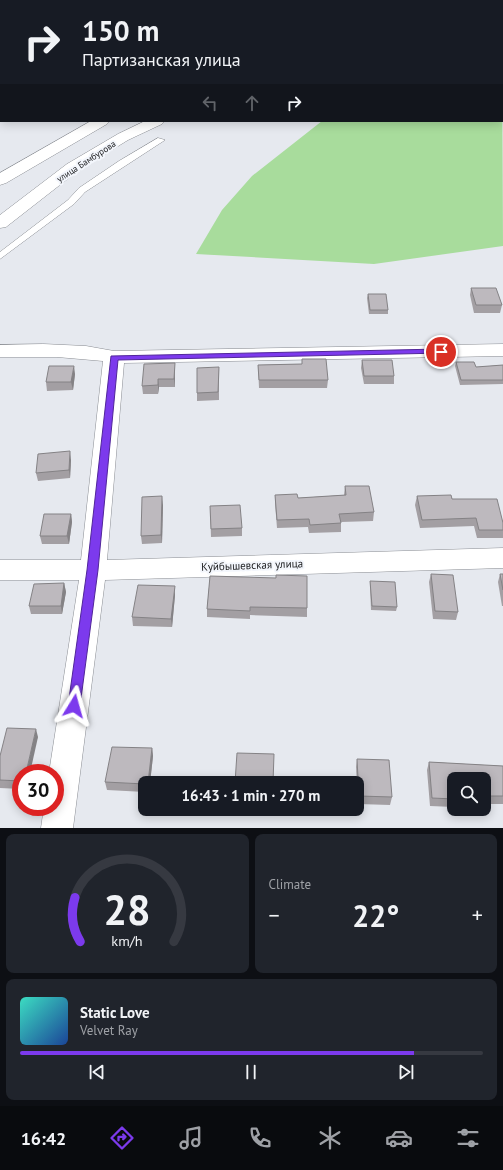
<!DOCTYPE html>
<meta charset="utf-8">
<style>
body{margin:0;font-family:"PT Sans",sans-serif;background:#20242c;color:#f1f3f6;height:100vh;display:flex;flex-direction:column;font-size:15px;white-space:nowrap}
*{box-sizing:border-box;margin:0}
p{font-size:13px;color:#9ea1a6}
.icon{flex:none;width:22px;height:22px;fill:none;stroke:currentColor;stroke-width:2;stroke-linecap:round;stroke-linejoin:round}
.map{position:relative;height:828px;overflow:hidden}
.sheet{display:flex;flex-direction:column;gap:6px;padding:6px;background:#0d0f14;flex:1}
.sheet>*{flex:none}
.banner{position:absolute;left:0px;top:0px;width:503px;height:122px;box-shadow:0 2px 10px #0003;background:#171b24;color:#f1f3f6;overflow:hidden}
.buttons{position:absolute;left:447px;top:772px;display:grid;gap:8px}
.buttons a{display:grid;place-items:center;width:44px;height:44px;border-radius:8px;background:#171b24;box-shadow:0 2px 10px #0003;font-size:20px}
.speed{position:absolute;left:12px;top:764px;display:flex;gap:8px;font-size:20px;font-weight:700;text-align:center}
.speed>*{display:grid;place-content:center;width:52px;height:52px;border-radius:50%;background:#171b24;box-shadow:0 2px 10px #0003;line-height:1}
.speed .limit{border:6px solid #d22;background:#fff;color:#111}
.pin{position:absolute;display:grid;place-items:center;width:34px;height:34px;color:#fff;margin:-17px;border:2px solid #fff;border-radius:50%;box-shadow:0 1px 4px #0007}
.me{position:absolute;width:44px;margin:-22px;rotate:8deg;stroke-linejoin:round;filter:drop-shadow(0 0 3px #0008)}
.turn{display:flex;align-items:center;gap:14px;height:84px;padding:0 16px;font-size:18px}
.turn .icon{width:52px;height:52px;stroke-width:2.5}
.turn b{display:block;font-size:28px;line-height:34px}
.lanes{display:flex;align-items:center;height:38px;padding:0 16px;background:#0003;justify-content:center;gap:20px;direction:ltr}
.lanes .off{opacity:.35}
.big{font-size:30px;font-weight:700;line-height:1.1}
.sheet .widget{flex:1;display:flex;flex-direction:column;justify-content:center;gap:6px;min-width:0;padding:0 14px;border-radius:8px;background:#20242c}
.sheet .dial{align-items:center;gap:0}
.dial svg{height:104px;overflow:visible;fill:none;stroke:#363941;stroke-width:7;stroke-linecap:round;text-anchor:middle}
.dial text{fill:#f1f3f6;stroke:none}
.song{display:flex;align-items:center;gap:12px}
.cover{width:48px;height:48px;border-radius:6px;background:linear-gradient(135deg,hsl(170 70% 55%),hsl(220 70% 35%))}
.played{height:4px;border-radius:2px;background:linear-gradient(90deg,#7c3aed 85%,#363941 85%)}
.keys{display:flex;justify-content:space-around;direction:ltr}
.heat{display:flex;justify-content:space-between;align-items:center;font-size:22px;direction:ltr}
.sheet .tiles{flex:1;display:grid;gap:6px;grid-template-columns:1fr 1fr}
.widget:last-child{grid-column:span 2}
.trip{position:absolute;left:138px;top:776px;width:226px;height:40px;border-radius:8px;background:#171b24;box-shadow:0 2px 10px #0003;font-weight:700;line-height:40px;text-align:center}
.tabs{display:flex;height:64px;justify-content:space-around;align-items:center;background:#090b0e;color:#9ea1a6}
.tabs .icon{width:28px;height:28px}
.tabs .selected{color:#7c3aed}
.tabs b{font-size:18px;color:#f1f3f6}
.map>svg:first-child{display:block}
</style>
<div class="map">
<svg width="503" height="828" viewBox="0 0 503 828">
<rect width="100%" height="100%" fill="#e6e9ef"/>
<!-- green -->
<g fill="#a8dc9c">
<polygon points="0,0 235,0 1,1 0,90"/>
<polygon points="502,47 503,246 374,264 196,254 222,210 252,176 322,121 502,121"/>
</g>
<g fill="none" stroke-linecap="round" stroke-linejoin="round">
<defs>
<polygon id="service" points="158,138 165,140 85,192 74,204 0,259 0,252 68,200 79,188 119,161"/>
<g id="minor">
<polygon points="91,121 109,121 107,124 6,183 0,185 0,173"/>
<polygon points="145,121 164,121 162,124 128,140 79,170 6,227 0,228 0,215 67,164 118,134"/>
<polygon points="43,344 86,346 114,351 503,344 503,356 124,363 107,560 503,548 503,568 105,580 73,828 41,828 44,807 55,807 55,773 49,773 79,580 0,580 0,560 81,560 103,361 57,357 0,357 0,345"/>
</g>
</defs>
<!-- service casing -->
<use href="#service" stroke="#8a8d93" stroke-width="1"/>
<!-- minor casing -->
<use href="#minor" stroke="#8a8d93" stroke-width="1"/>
<!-- service -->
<use href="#service" fill="#fff" fill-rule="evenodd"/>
<!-- minor -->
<use href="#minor" fill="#fff" fill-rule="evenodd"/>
</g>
<!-- wall -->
<g fill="#a39fa3">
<polygon points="478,0 503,0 503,9 502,9 502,1 481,1"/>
<polygon points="471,288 502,305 500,313 474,313 470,295"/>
<polygon points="368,294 388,310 388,314 369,314 367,298"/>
<polygon points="302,359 328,380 327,388 259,388 258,365 302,364"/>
<polygon points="362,360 394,376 394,384 364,384 361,368"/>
<polygon points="456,362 476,367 503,365 503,384 460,385 455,366"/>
<polygon points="219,367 219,400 197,401 197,393"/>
<polygon points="175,371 175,387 159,387 158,394 143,394 142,386"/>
<polygon points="75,374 73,390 47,391 46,382"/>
<polygon points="71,460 70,478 38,481 36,473"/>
<polygon points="345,486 374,512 373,521 341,522 341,532 309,533 308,527 277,528 275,503 275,495 298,498 344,495"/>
<polygon points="417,496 452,499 503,530 503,538 477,538 474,526 420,528 415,505"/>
<polygon points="163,505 162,543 142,544 141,536"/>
<polygon points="210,506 242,528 242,536 211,537"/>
<polygon points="71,514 72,522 69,544 42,544 40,536"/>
<polygon points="431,574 458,612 456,620 433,619 429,582"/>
<polygon points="500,574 503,574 503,606 502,606 498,582"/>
<polygon points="210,576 307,608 307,617 250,615 250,619 207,617 207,609"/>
<polygon points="370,581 397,607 396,611 371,610 370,585"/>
<polygon points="64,583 66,592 62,614 31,614 29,606"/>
<polygon points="175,595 172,627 133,626 132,617"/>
<polygon points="38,737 21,773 21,789 0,788 0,756"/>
<polygon points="152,748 153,756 150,783 145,783 145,792 107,790 105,782"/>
<polygon points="357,759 392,797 390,805 358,804 356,767"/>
<polygon points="429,762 503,766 503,804 484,804 484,779 454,779 454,807 430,806 427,770"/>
</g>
<!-- shaded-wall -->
<g fill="#848285">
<polygon points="175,363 175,387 174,379"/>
<polygon points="74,366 75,374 73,390 71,382"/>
<polygon points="158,379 159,387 158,394"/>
<polygon points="70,451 71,460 70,478 69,470"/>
<polygon points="162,496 163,505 162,543 161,535"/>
<polygon points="71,514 72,522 69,544 67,536"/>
<polygon points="64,583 66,592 62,614 61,606"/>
<polygon points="175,586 175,595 172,627 171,619"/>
<polygon points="36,729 38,737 30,773 26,773"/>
<polygon points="152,748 153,756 150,783 148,783"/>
</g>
<!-- building -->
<g fill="#bdb9be" stroke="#848285">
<polygon points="490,0 503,0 503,5 502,4 502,1 493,1"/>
<polygon points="471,288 496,288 502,305 476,305"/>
<polygon points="368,294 386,294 388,310 370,310"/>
<polygon points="302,359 326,359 328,380 259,380 258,365 302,364"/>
<polygon points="362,360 392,360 394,376 364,376"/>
<polygon points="456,362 474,362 476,367 503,365 503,380 461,380"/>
<polygon points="175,363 174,379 158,379 158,385 142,386 144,364"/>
<polygon points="49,366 74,366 71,382 46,382"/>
<polygon points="219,367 218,392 197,393 197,368"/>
<polygon points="70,451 69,470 36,473 38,454"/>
<polygon points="345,486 369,486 374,512 339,514 341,523 310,525 309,519 277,520 275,495 297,494 298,498 346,495"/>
<polygon points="451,495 452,499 497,499 503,523 503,530 479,530 476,518 422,520 417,496"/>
<polygon points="162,496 161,535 141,536 142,497"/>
<polygon points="240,505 242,528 211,529 210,506"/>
<polygon points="44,514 71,514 67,536 40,536"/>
<polygon points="431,574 453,575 458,612 435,611"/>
<polygon points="500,574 503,574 503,590"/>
<polygon points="276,575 307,576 307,608 250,607 250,611 207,609 210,576 276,578"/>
<polygon points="370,581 395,582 397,607 372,606"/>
<polygon points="64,583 61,606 29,606 34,584"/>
<polygon points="138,585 175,586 171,619 132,617"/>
<polygon points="7,728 36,729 26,773 21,773 21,781 0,780 0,756"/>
<polygon points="112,747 152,748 148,783 145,783 145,784 105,782"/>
<polygon points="237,753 274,754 273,783 235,783"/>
<polygon points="357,759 389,760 392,797 359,796"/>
<polygon points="429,762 503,766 503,796 484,796 484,779 454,779 454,799 432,798"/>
</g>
<!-- route -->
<polygon fill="#7c3aed" stroke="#51269a" points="441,349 444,350 444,353 118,360 98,570 80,706 78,710 74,712 69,710 68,706 87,570 111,356"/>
<g text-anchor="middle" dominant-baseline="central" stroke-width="4" stroke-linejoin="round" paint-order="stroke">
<!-- far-street labels -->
<g font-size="9" fill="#18191b" stroke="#f3f6fc">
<text transform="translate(86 161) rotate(-33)">улица Бамбурова</text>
</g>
<!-- street labels -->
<g font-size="11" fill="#18191b" stroke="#f3f6fc">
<text transform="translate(252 565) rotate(-2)">Куйбышевская улица</text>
</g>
</g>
</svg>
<div class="buttons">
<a><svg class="icon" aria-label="search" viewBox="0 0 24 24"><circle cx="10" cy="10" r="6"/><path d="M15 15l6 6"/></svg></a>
</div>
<div class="speed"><div class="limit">30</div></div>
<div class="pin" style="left:441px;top:352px;background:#d93025"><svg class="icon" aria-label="arrive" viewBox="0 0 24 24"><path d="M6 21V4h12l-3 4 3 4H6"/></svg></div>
<svg class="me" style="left:74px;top:706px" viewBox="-20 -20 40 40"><path d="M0-17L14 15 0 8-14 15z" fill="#7c3aed" stroke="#fff" stroke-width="4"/></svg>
<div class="trip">16:43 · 1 min · 270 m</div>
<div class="banner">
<div class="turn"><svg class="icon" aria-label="right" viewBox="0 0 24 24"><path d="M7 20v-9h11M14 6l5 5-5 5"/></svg><div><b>150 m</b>Партизанская улица</div></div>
<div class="lanes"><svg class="icon off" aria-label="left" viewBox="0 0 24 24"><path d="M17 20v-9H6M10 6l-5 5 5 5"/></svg><svg class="icon off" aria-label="ahead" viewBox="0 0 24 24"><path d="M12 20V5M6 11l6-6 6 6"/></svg><svg class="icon" aria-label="right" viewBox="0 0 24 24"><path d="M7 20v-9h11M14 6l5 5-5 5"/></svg></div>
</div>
</div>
<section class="sheet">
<div class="tiles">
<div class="widget dial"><svg viewBox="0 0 100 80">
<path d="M14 69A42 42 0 1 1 86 69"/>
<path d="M14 69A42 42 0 0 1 10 35" stroke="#7c3aed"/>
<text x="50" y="56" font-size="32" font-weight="700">28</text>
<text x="50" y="72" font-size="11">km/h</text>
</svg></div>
<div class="widget"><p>Climate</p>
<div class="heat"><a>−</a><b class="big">22°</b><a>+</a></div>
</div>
<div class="widget">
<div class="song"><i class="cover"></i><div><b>Static Love</b><p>Velvet Ray</p></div></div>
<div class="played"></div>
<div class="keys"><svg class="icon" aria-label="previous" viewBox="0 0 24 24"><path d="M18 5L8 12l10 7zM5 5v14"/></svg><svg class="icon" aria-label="pause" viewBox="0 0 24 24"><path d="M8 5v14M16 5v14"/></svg><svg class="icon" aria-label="next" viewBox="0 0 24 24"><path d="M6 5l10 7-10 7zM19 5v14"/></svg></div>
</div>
</div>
</section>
<nav class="tabs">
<b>16:42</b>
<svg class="icon selected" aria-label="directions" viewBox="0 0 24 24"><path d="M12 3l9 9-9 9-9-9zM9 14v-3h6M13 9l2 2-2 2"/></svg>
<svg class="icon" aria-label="music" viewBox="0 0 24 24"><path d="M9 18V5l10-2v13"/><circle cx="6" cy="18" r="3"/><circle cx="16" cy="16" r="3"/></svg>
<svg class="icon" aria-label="phone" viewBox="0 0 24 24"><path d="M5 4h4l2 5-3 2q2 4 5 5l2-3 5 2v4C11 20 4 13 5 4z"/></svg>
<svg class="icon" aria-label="climate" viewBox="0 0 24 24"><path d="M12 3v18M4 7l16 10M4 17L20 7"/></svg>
<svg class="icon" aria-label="car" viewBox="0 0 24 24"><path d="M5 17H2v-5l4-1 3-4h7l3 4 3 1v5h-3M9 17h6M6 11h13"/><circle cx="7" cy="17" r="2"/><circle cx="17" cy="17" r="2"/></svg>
<svg class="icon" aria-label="filters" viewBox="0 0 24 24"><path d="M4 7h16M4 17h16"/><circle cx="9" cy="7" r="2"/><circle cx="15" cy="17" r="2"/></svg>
</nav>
